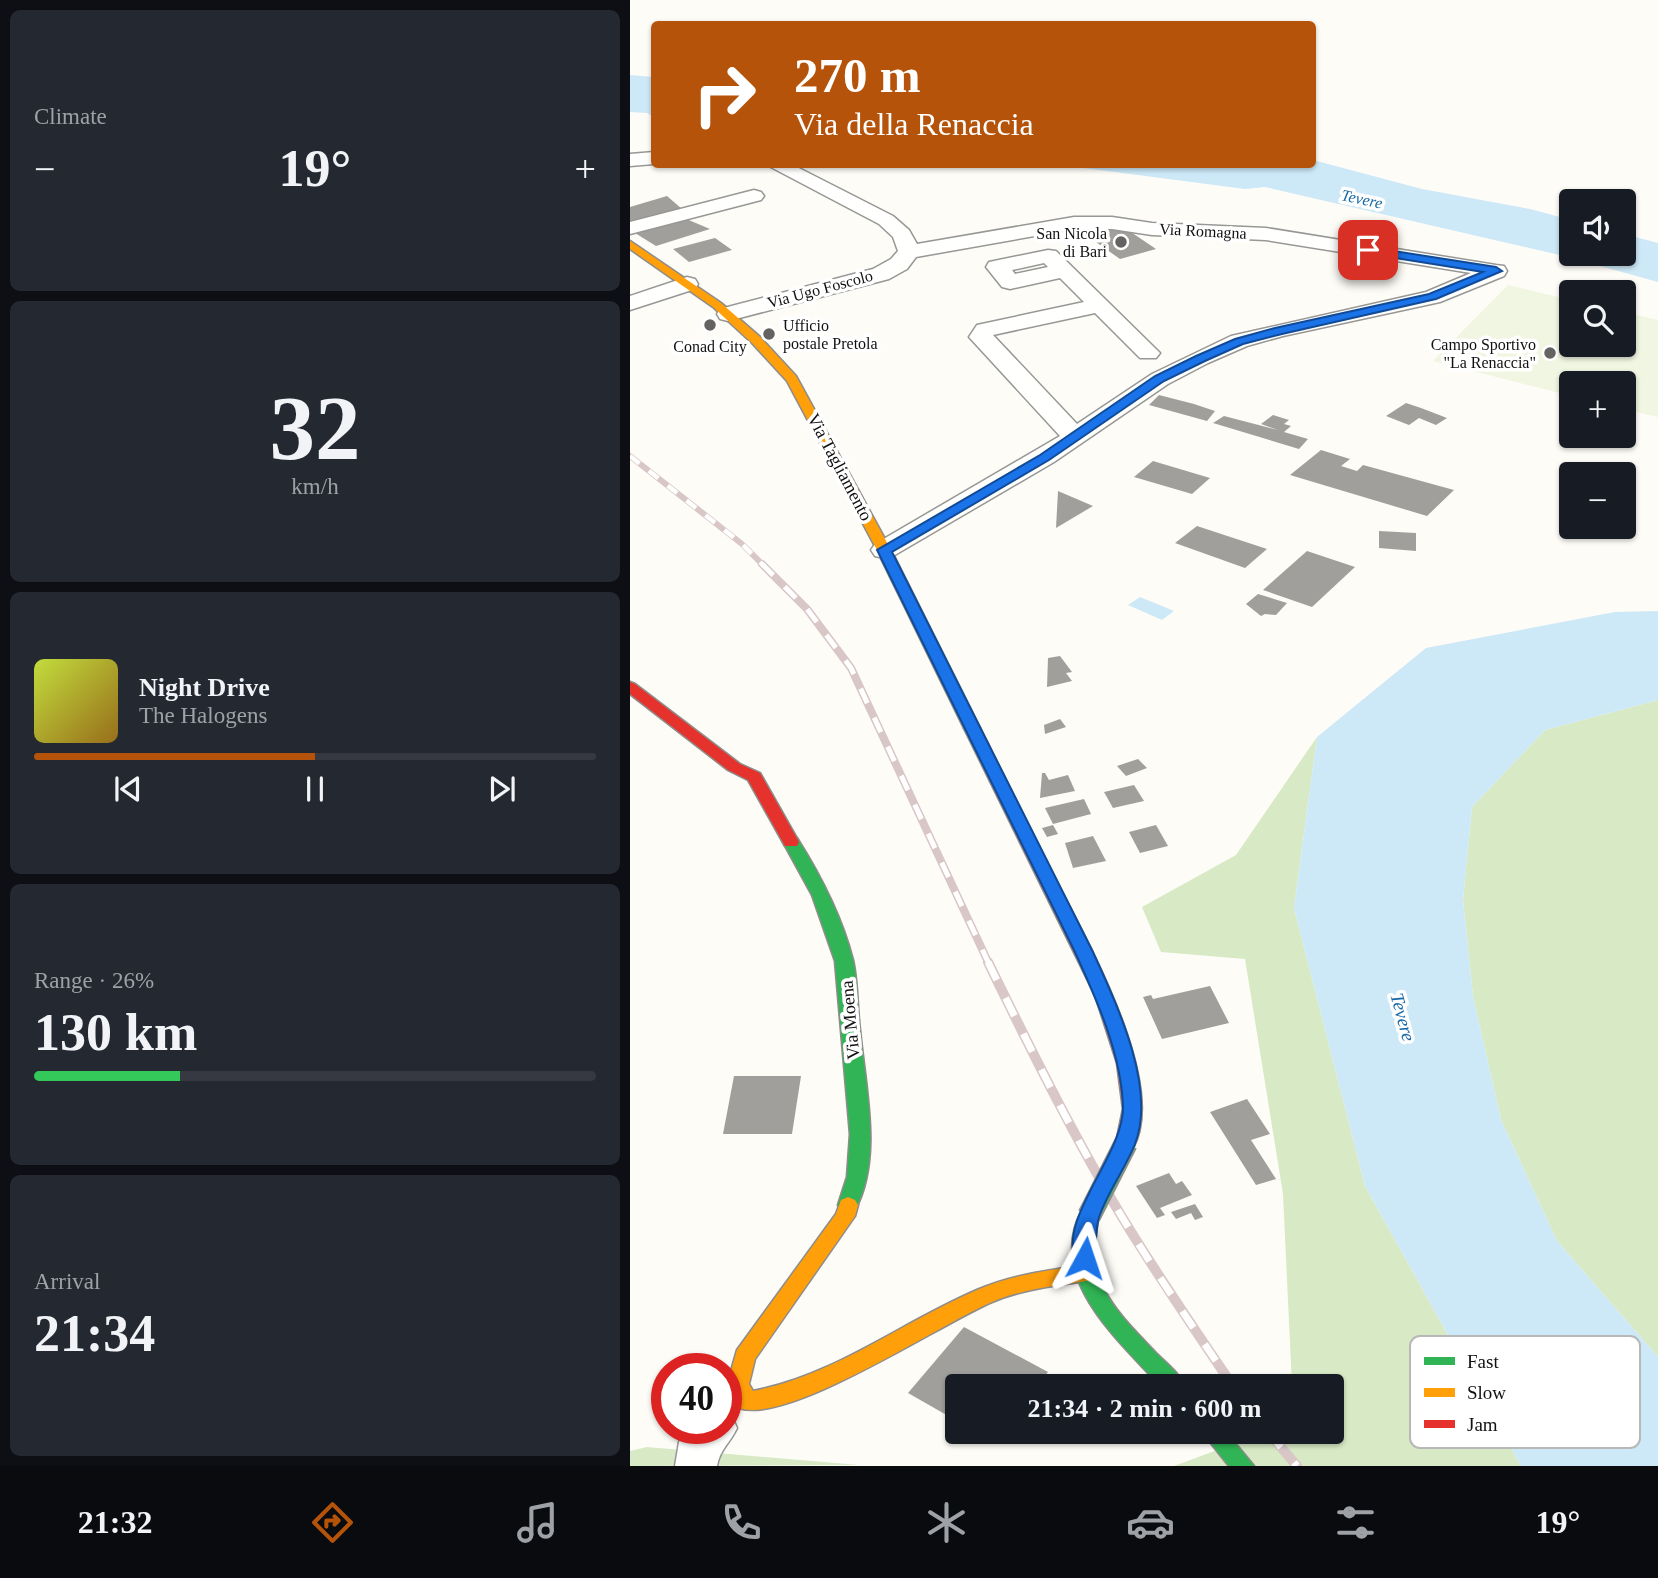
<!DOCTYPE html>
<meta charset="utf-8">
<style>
body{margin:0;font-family:Georgia,serif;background:#242831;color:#f1f3f6;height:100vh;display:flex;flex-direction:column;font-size:26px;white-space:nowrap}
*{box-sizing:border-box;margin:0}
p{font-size:23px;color:#9ea1a6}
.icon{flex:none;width:38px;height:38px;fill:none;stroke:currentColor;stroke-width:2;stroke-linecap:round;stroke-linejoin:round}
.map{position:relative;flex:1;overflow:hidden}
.panel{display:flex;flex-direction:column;gap:10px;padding:10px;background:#0d0f14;width:630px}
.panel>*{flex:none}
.guide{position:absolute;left:21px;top:21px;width:665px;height:147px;border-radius:7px;box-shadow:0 2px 5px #0004;background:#b45309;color:#fff;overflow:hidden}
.controls{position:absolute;left:929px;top:189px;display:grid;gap:14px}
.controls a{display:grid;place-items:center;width:77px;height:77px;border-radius:7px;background:#171b24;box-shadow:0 2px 5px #0004;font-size:35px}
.speed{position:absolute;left:21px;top:1353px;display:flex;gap:14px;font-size:35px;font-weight:700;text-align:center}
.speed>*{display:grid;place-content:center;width:91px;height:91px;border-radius:50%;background:#171b24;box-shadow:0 2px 5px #0004;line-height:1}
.speed .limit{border:10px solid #d22;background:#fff;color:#111}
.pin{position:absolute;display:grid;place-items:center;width:60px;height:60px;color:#fff;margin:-30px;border-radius:14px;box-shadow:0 4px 10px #0006}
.me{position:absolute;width:77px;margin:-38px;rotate:5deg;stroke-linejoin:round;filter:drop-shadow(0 0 5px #0008)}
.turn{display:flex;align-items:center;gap:24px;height:147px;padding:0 28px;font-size:32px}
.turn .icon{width:91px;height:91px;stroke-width:2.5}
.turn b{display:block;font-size:49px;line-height:60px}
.big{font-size:52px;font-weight:800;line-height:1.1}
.panel .tile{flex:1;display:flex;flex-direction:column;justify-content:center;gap:10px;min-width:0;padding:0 24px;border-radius:10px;background:#242831}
.panel .dial{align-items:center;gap:0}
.dial b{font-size:91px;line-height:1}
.song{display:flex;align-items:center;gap:21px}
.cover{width:84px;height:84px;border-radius:10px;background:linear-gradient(135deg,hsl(70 70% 55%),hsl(40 70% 35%))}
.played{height:7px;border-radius:4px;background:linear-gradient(90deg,#b45309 50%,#363941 50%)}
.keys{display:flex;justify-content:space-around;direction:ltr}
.heat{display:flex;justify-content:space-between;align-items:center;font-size:38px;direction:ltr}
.charge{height:10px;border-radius:5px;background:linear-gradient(90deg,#34c759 26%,#363941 0)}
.trip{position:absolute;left:315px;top:1374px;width:399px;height:70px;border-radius:7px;background:#171b24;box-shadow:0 2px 5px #0004;font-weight:800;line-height:70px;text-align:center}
.dock{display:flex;height:112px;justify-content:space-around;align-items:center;background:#090b0e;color:#9ea1a6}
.dock .icon{width:49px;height:49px}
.dock .selected{color:#b45309}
.dock b{font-size:32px;color:#f1f3f6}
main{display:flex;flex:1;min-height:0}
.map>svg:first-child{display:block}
</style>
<main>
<section class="panel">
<div class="tile"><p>Climate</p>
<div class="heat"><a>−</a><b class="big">19°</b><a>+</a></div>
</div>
<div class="tile dial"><b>32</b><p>km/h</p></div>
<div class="tile">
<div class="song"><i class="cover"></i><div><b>Night Drive</b><p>The Halogens</p></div></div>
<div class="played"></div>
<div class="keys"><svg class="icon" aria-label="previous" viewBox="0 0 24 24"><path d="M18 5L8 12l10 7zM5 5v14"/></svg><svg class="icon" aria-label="pause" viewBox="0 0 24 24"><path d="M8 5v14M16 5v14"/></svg><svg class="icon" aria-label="next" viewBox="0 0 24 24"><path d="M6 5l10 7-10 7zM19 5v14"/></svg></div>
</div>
<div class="tile"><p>Range · 26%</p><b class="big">130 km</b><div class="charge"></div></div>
<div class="tile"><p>Arrival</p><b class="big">21:34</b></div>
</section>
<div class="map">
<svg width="1028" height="1466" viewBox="0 0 1028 1466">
<rect width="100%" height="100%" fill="#fdfcf7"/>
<!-- forest -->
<g fill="#d8eac5">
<polygon points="1028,700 1028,1357 927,1241 871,1120 843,996 833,900 842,807 915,730"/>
<polygon points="687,737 664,908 735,1186 891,1466 544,1466 636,1432 702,1432 702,1386 662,1386 653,1194 615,959 531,952 512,907 606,855"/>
<polygon points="17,1447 229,1465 0,1466 0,1451"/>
</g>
<!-- pitch -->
<polygon fill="#f0f6e1" points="878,285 941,300 942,345 994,345 994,312 1028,320 1028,417 994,409 994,383 942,383 941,396 803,361"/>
<!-- water -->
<g fill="#cde8f7">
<polygon points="0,75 24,77 24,117 17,113 0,112"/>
<polygon points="683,160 792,189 900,209 941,220 942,254 994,254 994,234 1028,243 1028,282 934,256 635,187 615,189 431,165 682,164"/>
<polygon points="510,597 544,611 532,620 498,605"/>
<polygon points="1028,611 1028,700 915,730 842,807 833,900 843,996 871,1120 927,1241 1028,1357 1028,1466 891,1466 735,1186 664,908 687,737 796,648 985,612"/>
</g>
<!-- building -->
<g fill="#a19f9c">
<polygon points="37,196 52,209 0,222 0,207"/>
<polygon points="54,218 80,229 26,246 5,233"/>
<polygon points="492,226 526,249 490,259 456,235"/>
<polygon points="85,238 102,250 59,262 43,249"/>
<polygon points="529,395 564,404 585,411 577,421 519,405"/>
<polygon points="776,403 791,408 817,418 806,425 789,418 779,425 756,416"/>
<polygon points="643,415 659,420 654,424 661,426 654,432 678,439 669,449 583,423 594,416 648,430 631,424"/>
<polygon points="691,450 720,459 711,466 727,471 733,465 824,490 797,516 660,475"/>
<polygon points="523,461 580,478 562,494 504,477"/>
<polygon points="428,491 463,506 426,528"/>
<polygon points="567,526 637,549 615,568 545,543"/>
<polygon points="749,531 786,533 786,551 749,548"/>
<polygon points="677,551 725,567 682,607 633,590"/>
<polygon points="628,594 657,603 646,615 635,614 631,616 616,604"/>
<polygon points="430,656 442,672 436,673 442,681 417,687 418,658"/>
<polygon points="430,719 436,727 415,734 414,725"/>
<polygon points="508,759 517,768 496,776 487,766"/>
<polygon points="412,773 415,773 419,780 438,775 445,791 410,798"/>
<polygon points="504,785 514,801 483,808 474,792"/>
<polygon points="454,799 461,814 423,824 415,808"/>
<polygon points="423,825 428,834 417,837 412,828"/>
<polygon points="526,825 538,846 510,853 499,832"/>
<polygon points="463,836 476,861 443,868 435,843"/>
<polygon points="580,986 599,1023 532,1039 513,997 521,995 523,999"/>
<polygon points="104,1076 171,1076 162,1134 93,1134"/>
<polygon points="617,1099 640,1134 621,1140 646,1179 626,1185 580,1112"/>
<polygon points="539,1173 546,1184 552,1181 562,1195 530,1208 535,1215 527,1218 506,1186"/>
<polygon points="565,1204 573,1217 565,1220 561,1213 546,1219 541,1212"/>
<polygon points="334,1327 418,1372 407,1386 327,1386 327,1421 278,1393"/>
<polygon points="346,1432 370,1432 363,1441"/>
</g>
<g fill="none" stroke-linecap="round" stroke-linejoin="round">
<defs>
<g id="street">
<polygon points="24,152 24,164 0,166 0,154"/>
<path d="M135,164H161L263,216L279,230L287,244L444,217H482L522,223L636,228L866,265L874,266L877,271L874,276L810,302L653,336L617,346L578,363L538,384L424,462L263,556L254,558L245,556L241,550L245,544L430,436L339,337L347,325L454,302L430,278L380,289L372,287L356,267L359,262L418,250L426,251L530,353L526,358H510L465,313L363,335L447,424L522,374L601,336L796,292L841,273L636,240L522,235L482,229H444L286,257L277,269L259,279L98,321L90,319L87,314L90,309L243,269L261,259L268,251L263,237L249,224ZM414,263L418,267L385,274L382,270Z"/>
<polygon points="124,190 131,192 134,196 131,200 0,234 0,222"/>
<polygon points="57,277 65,279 68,284 65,289 0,310 0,296"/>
<path d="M96,1414L101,1415L107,1428C100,1443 90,1449 87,1466H45L49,1442L55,1429L96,1428Z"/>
</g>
<g id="fast">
<path d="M161,837L167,838C191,876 212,917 223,960C228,982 227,1007 230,1030C235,1086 253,1158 225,1210L218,1213L211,1210L208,1205L217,1177L220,1134L205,961L182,895L153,842Z"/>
<path d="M459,1208L466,1210L469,1216C453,1281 484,1309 526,1353C536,1363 549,1373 555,1386H530C490,1341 415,1279 452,1210Z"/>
<polygon points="572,1432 596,1432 624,1466 599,1466"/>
</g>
<g id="slow">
<polygon points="0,241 91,303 130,337 166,376 261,550 350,728 348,731 342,733 334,728 247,550 157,381 122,343 83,307 0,249"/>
<path d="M218,1197L225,1200L228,1205L225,1216L125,1359L119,1384L123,1391C206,1375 270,1323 347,1290C381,1275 419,1270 456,1265L463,1267L466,1273L463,1279L456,1281C425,1286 392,1289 362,1302C310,1324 159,1425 109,1408L97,1385L107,1350L206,1214L211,1200Z"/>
</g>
<g id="jam">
<polygon points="0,682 5,684 110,764 130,773 169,842 167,846 155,846 118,780 98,770 0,694"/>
<path d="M342,723L350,728C374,777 399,826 423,875C454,936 539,1083 503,1148L496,1150L489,1148L486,1143L493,1109L487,1063L465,995L334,728Z"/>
</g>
</defs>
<!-- street casing -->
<use href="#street" stroke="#979795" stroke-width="3"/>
<!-- fast casing -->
<use href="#fast" stroke="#8e8d8b" stroke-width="3"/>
<!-- slow casing -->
<use href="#slow" stroke="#8e8d8b" stroke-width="3"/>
<!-- jam casing -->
<use href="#jam" stroke="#8e8d8b" stroke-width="3"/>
<!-- street -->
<use href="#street" fill="#fffffe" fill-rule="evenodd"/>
<!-- fast -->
<use href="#fast" fill="#30b455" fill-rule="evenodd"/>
<!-- slow -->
<use href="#slow" fill="#ff9f0a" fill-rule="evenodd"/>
<!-- jam -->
<use href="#jam" fill="#e5322d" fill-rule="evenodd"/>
<defs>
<polyline id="rail-far2" points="0,456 112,544 134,566"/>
<polyline id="rail-far1" points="132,564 177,609 221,668 359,964"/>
<g id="rail">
<path d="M358,962C400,1048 443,1135 492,1217C527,1275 565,1330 603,1386"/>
<polyline points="638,1432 667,1466"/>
</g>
</defs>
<!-- rail-far2 casing -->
<use href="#rail-far2" stroke="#d9c6c7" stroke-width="6"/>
<!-- rail-far1 casing -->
<use href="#rail-far1" stroke="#d9c6c7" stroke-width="8"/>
<!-- rail casing -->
<use href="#rail" stroke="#d9c6c7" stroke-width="10"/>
<!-- rail-far2 -->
<use href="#rail-far2" stroke="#fff" stroke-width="4.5" stroke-dasharray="12" stroke-linecap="butt"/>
<!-- rail-far1 -->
<use href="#rail-far1" stroke="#fff" stroke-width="5" stroke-dasharray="16" stroke-linecap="butt"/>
<!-- rail -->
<use href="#rail" stroke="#fff" stroke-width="7" stroke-dasharray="20" stroke-linecap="butt"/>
<defs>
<polyline id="fast-bridge" points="459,1216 496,1143"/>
</defs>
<!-- fast-bridge casing -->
<use href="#fast-bridge" stroke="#8e8d8b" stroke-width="24" stroke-linecap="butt"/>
<!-- fast-bridge -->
<use href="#fast-bridge" stroke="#30b455" stroke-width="20"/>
</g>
<!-- route -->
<path fill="#1a73e8" stroke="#114b97" stroke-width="2" d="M738,247L866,267L872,271L806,299L652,334L613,344L575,361L534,381L419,460L262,552L462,950C486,1003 527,1087 505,1144C495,1169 478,1191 469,1217C465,1230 467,1254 462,1263L455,1266L447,1263C425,1221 493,1156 493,1108C492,1055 466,998 444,950L247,550L410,455L525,376L566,356L605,339L645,328L799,294L853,272L734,253L733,250Z"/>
<!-- markers -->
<g fill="#646362" stroke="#fff" stroke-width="2.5">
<circle cx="491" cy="242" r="7"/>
<circle cx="80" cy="325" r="7"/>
<circle cx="139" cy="334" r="7"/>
<circle cx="920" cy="353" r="7"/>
</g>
<g text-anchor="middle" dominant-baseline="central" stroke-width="7" stroke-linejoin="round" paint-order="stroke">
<!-- far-water labels -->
<g font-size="16" font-style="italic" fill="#1768a6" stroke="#fff">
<text transform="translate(732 199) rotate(12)">Tevere</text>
</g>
<!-- far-street labels -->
<g font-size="16" fill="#111" stroke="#fff">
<text transform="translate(573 231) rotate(3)">Via Romagna</text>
<text transform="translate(190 289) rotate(-15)">Via Ugo Foscolo</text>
</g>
<!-- far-poi labels -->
<g font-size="16" fill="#111" stroke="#fff" text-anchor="end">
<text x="477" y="233">San Nicola<tspan x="477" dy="18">di Bari</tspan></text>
<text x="153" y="325" text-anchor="start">Ufficio<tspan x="153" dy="18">postale Pretola</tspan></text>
<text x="906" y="344">Campo Sportivo<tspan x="906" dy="18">"La Renaccia"</tspan></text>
<text x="80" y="346" text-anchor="middle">Conad City</text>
</g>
<!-- street labels -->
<g font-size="18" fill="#111" stroke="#fff">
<text transform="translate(210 467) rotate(62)">Via Tagliamento</text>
<text transform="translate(220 1020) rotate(-95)">Via Moena</text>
</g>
<!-- water labels -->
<g font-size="19" font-style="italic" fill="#1768a6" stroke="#fff">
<text transform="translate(773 1017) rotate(75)">Tevere</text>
</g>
</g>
<!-- legend -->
<rect x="780" y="1336" width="230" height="112" rx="10" fill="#fff" stroke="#b8b8b8" stroke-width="2"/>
<rect x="794" y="1357" width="31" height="8" fill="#30b455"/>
<rect x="794" y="1388" width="31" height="9" fill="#ff9f0a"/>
<rect x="794" y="1420" width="31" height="8" fill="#e5322d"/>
<g font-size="19" fill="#111">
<text x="837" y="1368">Fast</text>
<text x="837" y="1399">Slow</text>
<text x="837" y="1431">Jam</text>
</g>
</svg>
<div class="controls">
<a><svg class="icon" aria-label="sound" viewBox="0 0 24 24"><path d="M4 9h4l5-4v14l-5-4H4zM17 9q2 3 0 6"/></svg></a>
<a><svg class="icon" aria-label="search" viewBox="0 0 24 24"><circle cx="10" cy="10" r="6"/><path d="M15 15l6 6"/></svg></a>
<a>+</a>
<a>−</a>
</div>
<div class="speed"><div class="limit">40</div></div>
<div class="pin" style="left:738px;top:250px;background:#d93025"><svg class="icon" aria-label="arrive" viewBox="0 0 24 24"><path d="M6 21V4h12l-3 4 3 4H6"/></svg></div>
<svg class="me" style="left:455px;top:1258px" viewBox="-20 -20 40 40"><path d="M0-17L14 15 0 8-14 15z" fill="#1a73e8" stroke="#fff" stroke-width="4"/></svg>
<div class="trip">21:34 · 2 min · 600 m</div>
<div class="guide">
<div class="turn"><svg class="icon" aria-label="right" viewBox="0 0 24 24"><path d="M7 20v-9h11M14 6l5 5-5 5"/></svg><div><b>270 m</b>Via della Renaccia</div></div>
</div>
</div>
</main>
<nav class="dock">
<b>21:32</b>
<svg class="icon selected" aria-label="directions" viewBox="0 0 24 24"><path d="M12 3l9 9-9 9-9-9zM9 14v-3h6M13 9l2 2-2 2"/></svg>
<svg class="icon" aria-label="music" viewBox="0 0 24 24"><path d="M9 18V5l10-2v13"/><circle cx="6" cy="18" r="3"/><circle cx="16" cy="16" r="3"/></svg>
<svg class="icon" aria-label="phone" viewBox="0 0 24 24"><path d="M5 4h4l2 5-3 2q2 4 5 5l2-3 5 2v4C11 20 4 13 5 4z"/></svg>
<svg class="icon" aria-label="climate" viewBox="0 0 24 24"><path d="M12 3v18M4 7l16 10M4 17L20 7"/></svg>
<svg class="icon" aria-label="car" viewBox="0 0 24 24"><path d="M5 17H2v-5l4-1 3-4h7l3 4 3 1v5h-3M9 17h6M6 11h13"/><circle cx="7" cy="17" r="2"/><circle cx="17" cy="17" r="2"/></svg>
<svg class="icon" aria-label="filters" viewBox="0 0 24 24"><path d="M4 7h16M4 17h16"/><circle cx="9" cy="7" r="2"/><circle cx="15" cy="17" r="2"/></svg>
<b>19°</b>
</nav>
